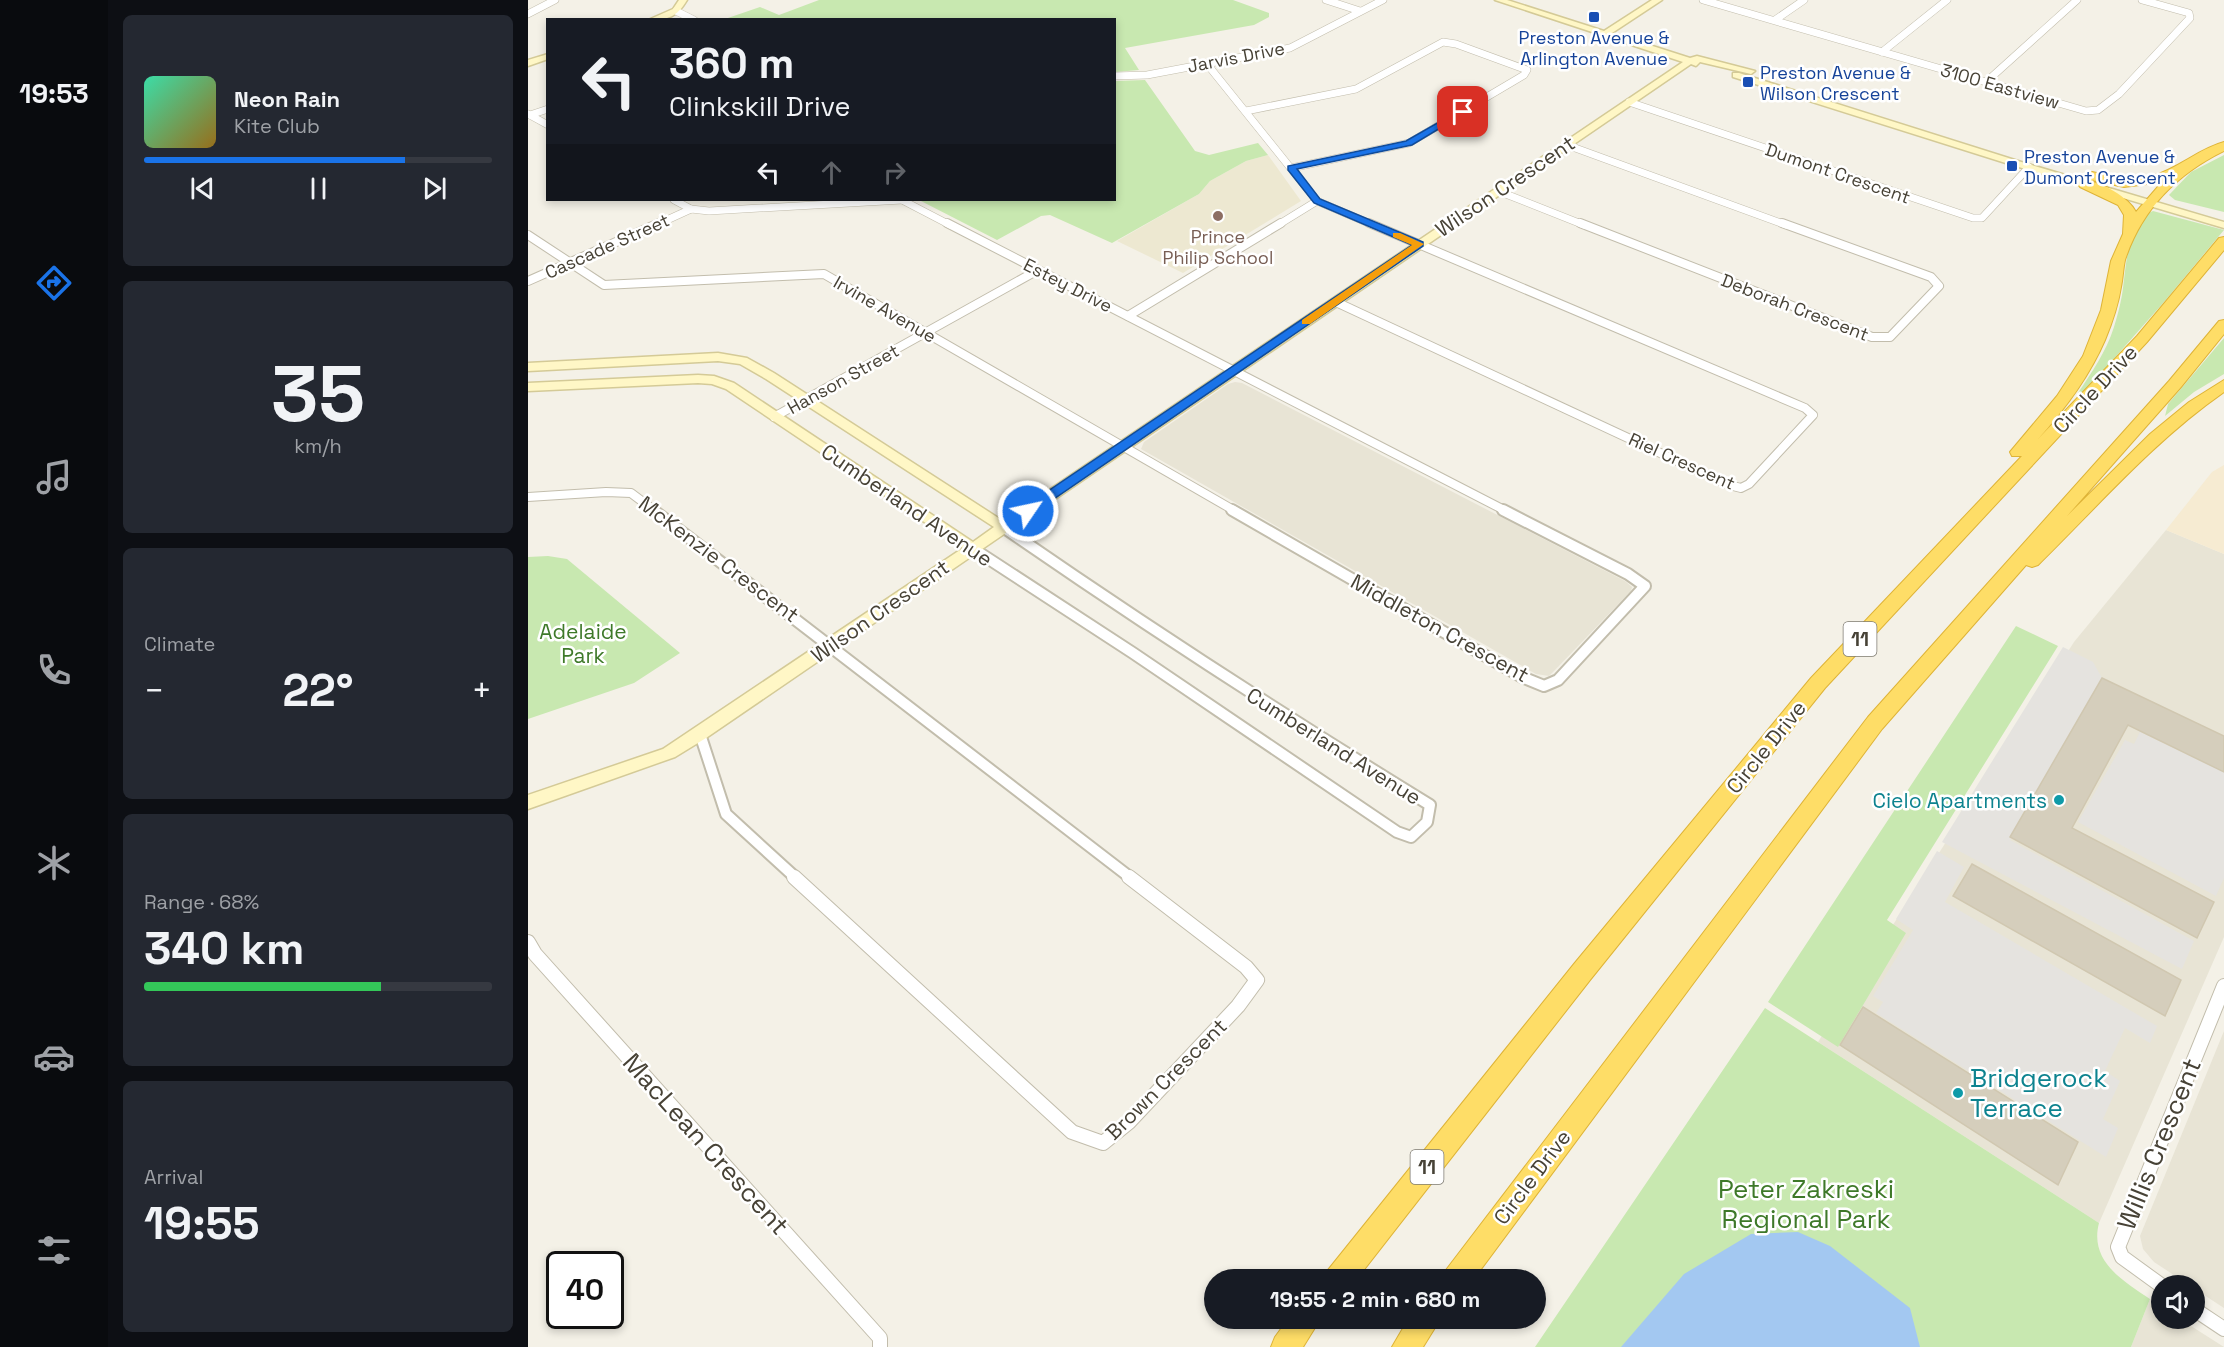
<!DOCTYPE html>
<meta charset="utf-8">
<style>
body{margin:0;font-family:"Space Grotesk",sans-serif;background:#242831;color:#f1f3f6;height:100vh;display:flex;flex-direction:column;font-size:22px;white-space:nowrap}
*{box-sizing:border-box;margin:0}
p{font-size:20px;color:#9ea1a6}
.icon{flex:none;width:33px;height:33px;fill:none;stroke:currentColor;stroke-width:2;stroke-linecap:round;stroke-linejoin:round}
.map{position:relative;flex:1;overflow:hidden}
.drawer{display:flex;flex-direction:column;gap:15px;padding:15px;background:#0d0f14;width:420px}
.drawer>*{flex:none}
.banner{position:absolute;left:18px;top:18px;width:570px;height:183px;border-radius:0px;box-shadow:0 3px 9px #0003;background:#171b24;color:#f1f3f6;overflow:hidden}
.fabs{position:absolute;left:1623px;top:1275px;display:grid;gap:12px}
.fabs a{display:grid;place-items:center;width:54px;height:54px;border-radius:50%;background:#171b24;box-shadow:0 3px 9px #0003;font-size:30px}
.speed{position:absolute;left:18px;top:1251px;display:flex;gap:12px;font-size:30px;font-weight:700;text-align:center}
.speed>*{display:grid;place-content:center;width:78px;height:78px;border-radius:50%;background:#171b24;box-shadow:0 3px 9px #0003;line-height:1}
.speed .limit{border:3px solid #111;border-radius:9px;background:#fff;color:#111}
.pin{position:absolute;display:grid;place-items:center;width:51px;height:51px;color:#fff;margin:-26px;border-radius:12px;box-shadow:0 3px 9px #0006}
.me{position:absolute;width:66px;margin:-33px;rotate:56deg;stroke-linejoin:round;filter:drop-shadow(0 0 4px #0008)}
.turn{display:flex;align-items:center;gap:21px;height:126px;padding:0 24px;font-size:27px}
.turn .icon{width:78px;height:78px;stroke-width:2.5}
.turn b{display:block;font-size:42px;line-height:51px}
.lanes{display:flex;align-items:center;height:57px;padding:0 24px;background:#0003;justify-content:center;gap:30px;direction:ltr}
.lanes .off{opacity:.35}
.big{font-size:45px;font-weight:600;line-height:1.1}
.drawer .tile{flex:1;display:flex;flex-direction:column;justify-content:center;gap:9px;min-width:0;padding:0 21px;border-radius:9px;background:#242831}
.drawer .dial{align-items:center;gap:0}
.dial b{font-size:78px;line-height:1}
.song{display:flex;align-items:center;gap:18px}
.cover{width:72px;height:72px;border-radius:9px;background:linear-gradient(135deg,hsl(160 70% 55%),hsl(40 70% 35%))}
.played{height:6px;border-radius:3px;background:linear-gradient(90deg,#1a73e8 75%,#363941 75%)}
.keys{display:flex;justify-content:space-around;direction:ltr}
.heat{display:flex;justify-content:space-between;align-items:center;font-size:33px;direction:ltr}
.charge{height:9px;border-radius:4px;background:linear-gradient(90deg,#34c759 68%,#363941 0)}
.trip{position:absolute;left:676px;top:1269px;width:342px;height:60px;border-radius:30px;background:#171b24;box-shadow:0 3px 9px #0003;font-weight:600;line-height:60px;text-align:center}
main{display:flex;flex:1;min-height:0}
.menu{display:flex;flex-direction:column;width:108px;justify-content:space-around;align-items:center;background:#090b0e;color:#9ea1a6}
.menu .icon{width:42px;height:42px}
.menu .selected{color:#1a73e8}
.menu b{font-size:27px;color:#f1f3f6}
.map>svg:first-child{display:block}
</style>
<main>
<nav class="menu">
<b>19:53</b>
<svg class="icon selected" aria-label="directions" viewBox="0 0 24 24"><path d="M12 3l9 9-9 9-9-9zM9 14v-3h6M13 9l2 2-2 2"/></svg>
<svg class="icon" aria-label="music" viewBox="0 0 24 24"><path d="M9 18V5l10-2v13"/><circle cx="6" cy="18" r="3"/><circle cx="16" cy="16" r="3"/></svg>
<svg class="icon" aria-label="phone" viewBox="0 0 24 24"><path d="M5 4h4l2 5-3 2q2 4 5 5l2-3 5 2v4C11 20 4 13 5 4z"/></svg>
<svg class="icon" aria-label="climate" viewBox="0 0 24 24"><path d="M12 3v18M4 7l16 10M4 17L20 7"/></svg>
<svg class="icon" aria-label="car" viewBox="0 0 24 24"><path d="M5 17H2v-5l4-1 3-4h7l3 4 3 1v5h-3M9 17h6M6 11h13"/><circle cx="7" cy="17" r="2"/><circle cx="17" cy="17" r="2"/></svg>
<svg class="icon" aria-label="filters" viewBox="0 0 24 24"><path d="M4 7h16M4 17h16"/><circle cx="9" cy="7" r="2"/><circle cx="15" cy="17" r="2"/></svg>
</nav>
<section class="drawer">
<div class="tile">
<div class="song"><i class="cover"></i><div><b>Neon Rain</b><p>Kite Club</p></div></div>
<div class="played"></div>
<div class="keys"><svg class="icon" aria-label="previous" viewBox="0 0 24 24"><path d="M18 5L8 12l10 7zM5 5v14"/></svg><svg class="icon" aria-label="pause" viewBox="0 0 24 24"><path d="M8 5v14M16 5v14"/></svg><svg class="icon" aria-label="next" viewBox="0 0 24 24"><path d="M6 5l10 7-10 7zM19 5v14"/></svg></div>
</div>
<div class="tile dial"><b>35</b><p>km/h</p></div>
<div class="tile"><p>Climate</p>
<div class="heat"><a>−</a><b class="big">22°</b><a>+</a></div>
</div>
<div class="tile"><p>Range · 68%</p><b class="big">340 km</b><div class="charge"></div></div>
<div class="tile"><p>Arrival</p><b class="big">19:55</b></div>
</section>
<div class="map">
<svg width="1696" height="1347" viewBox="0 0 1696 1347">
<rect width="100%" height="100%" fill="#f4f1e7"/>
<!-- residential -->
<g fill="#e8e4d5">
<polygon points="707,382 714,383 1097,581 1104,587 1103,591 1027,670 1021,676 1008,674 613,449 616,442 700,384"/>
<polygon points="1638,530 1696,554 1696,937 1571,1223 1290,1042 1546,642"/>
<polygon points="1696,1031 1696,1308 1667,1289 1666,1286 1661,1285 1626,1262 1615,1249 1612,1236"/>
<polygon points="1622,1299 1633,1306 1634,1318 1652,1319 1696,1347 1603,1347"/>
</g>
<!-- commercial -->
<polygon fill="#f6ebd2" points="1696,465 1696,554 1638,530 1684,472"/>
<!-- education -->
<polygon fill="#ede8d1" points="740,155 773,201 655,273 589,241 671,194 682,181 718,161"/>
<!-- green -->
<g fill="#c8e8b0">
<polygon points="291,0 705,0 741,13 741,17 726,25 597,48 611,70 587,72 586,20 197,19 232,7 251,15"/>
<polygon points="617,80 667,151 681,155 730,143 740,155 718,161 682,181 671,194 584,243 522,215 513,216 469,240 391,200 586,200 587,81"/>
<polygon points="1696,155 1696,212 1647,200 1641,195 1663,172"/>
<path d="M1625,211L1696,230L1636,302L1552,397L1550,393C1564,372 1578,352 1586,327C1589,317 1592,306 1594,295C1598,272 1598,220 1625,211Z"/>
<polygon points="1696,338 1696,374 1666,392 1637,416 1640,404"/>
<polygon points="20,556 39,559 152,653 106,683 0,719 0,557"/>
<polygon points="1488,626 1530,646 1359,920 1378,933 1310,1047 1240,1002"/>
<path d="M1237,1008L1571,1223C1561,1261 1595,1281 1622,1299L1603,1347H1007Z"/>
</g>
<!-- parking -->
<g fill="#e5e3df">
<polygon points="1535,647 1565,662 1574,678 1482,840 1666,941 1654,969 1414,842"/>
<polygon points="1612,732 1696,772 1696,878 1688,896 1550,822 1597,740 1606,744"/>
<polygon points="1409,851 1436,867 1417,902 1629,1026 1622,1043 1597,1028 1577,1071 1592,1081 1575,1119 1590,1128 1578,1157 1348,1013 1355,1002 1345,996 1385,930 1368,919"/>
</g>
<!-- water -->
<polygon fill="#a3c8f1" points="1270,1232 1302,1246 1382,1308 1392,1347 1093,1347 1156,1274 1223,1234"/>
<!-- building -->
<g fill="#d5cebc" stroke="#d0c7b0" stroke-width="1.5">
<polygon points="1574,678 1696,736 1696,772 1600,725 1544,828 1686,902 1669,938 1482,837"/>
<polygon points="1444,864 1653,980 1637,1016 1425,896"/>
<polygon points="1335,1007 1550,1142 1530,1185 1312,1045"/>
</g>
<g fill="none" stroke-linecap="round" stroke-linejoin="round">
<defs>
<g id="street-far3">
<polyline points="798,0 832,11"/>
<polyline points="1175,0 1558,111 1570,110 1591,94 1662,18 1661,13 1614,0"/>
<polyline points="148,11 166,20"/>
<polyline points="0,14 27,0"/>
<polyline points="1247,20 1276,0"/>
<polyline points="1354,52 1419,0"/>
<polyline points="679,64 789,201 845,225"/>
<polyline points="586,76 619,75 762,48 855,0"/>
<polyline points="1458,82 1549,0"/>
<polyline points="1101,102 1445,218 1454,218 1501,167"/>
<polyline points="718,111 828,89 915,42 928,44 999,70 996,75 881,143 763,168"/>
<polyline points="0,114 20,125"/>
<polyline points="2,115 20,109"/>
<polyline points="1039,145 1258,225"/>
<polyline points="970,191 1056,225"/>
<polyline points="146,200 163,209"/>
<polyline points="374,200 422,225"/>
<polyline points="128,225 163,209 181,211 374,200"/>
<polyline points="750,225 789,201"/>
</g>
<g id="street-far2">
<polyline points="419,223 978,511"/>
<polyline points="1052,223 1344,337 1362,337 1411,286 1403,277 1254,223"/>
<polyline points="0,235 76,285 296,274 707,511"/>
<polyline points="0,281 131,223"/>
<polyline points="808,302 1201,485 1213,488 1221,484 1285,415 1277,408 841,223"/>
<polyline points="600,316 753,223"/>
<polyline points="246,417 510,270"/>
<polyline points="0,497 78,492 103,493 127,511"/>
</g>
<g id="street-far1">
<polyline points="125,510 603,878"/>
<polyline points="704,510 994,677 1016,686 1030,680 1117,586 1100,574 975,510"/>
<path d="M444,548L605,653L869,832L883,837L899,822L902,805C757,716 615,624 475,527"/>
<polyline points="172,734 198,814 268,878"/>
</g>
<g id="street">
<polyline points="266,877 544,1132 575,1143 601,1122 710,1006 729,980 718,967 601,877"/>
<polyline points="0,942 7,954 352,1338 352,1347"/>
<polyline points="1634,1286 1594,1257 1590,1247 1696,986"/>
<polyline points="1666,1309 1696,1329"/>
</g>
<g id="secondary">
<path d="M151,0H159C149,17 140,20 120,20L145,9Z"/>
<polygon points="967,0 979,0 1076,31 1124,0 1134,0 1084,33 1162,58 1169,56 1227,71 1223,74 1172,62 1168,66 1163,64 178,738 147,757 0,809 0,795 135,749 435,548 198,389 184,384 170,383 0,391 0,383 170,375 186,376 206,383 445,542 466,527 238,379 212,364 190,361 0,371 0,363 190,353 219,358 246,373 475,521 1155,62"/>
<polygon points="20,54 20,59 0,66 0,60"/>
<polygon points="1205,73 1211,73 1490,161 1696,222 1696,228 1484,165 1205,77"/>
</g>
<g id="highway">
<path d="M1696,142V151C1649,174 1614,209 1597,260C1595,269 1595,278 1593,287C1590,306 1584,323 1577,340C1561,377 1537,409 1510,439L1609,336L1691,238L1696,237V250L1619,342L1297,688L1062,980L828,1280H796L800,1270L1046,964L1283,678L1494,456H1484L1482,452L1529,396L1555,356L1573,310L1583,261L1595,234L1596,215L1590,205L1552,187L1550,184L1552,181C1569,178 1601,197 1608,212L1634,182L1596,187L1559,179L1558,176L1559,173L1564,172C1584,176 1604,182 1624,176C1650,169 1670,149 1696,142Z"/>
<path d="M1696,320V334L1653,387L1539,516L1622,434L1661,402L1696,380V392C1627,440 1570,506 1510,565L1504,567L1498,565L1354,729L945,1280H914L918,1270L1340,717L1641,381L1691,321Z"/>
<polygon points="761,1318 793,1318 775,1347 743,1347 747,1337"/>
<polygon points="881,1318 913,1318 895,1347 864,1347"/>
</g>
</defs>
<!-- street-far3 casing -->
<use href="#street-far3" stroke="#c2bdac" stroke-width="8"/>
<!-- street-far2 casing -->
<use href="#street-far2" stroke="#c2bdac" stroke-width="10"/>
<!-- street-far1 casing -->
<use href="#street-far1" stroke="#c2bdac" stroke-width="14"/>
<!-- street casing -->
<use href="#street" stroke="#c2bdac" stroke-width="16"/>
<!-- secondary casing -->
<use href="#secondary" stroke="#d4ca97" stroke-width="3"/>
<!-- highway casing -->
<use href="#highway" stroke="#deb337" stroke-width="2"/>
<!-- street-far3 -->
<use href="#street-far3" stroke="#fff" stroke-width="7"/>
<!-- street-far2 -->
<use href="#street-far2" stroke="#fff" stroke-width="8"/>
<!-- street-far1 -->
<use href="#street-far1" stroke="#fff" stroke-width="10"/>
<!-- street -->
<use href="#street" stroke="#fff" stroke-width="14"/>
<!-- secondary -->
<use href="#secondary" fill="#fff7c6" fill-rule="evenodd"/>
<!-- highway -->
<use href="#highway" fill="#fedd67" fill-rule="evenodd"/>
</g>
<!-- route -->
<polygon fill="#1a73e8" stroke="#114b97" stroke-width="1.5" points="932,110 939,112 884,145 769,169 792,199 895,242 895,246 504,514 495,514 495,508 884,245 786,203 760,170 760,166 878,141"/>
<!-- slow -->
<polygon fill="#f59e0b" points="865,233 872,233 896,244 782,324 774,324 774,320 884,245 865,237"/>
<!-- markers -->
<g fill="#1a4fb4" stroke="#fff" stroke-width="2">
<rect x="1060" y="11" width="12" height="12" rx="3"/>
<rect x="1214" y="76" width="12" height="12" rx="3"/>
<rect x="1478" y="160" width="12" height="12" rx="3"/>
</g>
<circle fill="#8d6e63" stroke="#fff" stroke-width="2" cx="690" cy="216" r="6"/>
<g fill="#0f9aa8" stroke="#fff" stroke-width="2">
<circle cx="1531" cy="800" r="6"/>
<circle cx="1430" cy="1093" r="6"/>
</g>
<g text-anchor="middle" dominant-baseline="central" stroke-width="5" stroke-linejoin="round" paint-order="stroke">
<!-- far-transit labels -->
<g font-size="18" fill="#164399" stroke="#fff" text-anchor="start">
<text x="1066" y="37" text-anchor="middle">Preston Avenue &amp;<tspan x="1066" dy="21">Arlington Avenue</tspan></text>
<text x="1232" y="72">Preston Avenue &amp;<tspan x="1232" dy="21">Wilson Crescent</tspan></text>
<text x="1496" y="156">Preston Avenue &amp;<tspan x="1496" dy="21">Dumont Crescent</tspan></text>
</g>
<!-- far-street labels -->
<g font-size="18" fill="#474236" stroke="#fff">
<text transform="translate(708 57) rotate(-11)">Jarvis Drive</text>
<text transform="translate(1472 86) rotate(16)">3100 Eastview</text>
<text transform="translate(1310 173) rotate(19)">Dumont Crescent</text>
<text transform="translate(79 246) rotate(-24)">Cascade Street</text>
<text transform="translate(540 285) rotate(27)">Estey Drive</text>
<text transform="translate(1267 307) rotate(21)">Deborah Crescent</text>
<text transform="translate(357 309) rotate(30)">Irvine Avenue</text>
<text transform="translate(315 379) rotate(-29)">Hanson Street</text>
<text transform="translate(1154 461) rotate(24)">Riel Crescent</text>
</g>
<!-- far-education labels -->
<g font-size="18" fill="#785e54" stroke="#fff">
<text x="690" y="236">Prince<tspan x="690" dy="21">Philip School</tspan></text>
</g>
<!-- shield labels -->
<g fill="#fff" stroke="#7e7b72" stroke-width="1.5">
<rect x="1315.5" y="622" width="33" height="34" rx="4.5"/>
<rect x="882.5" y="1150" width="33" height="34" rx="4.5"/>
</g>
<g font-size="20" font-weight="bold" fill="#474236">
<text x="1332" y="639">11</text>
<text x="899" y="1167">11</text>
</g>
<!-- street labels -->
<g font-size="21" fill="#474236" stroke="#fff">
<text transform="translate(977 186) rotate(-34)">Wilson Crescent</text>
<text transform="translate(1567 389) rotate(-47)">Circle Drive</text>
<text transform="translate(379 505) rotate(34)">Cumberland Avenue</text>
<text transform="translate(191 559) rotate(37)">McKenzie Crescent</text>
<text transform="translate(352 611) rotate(-35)">Wilson Crescent</text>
<text transform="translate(912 628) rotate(29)">Middleton Crescent</text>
<text transform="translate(806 746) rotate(32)">Cumberland Avenue</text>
<text transform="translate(1238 747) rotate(-51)">Circle Drive</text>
<text transform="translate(638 1079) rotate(-45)">Brown Crescent</text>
<text transform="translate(1004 1177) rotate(-53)">Circle Drive</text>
</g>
<!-- park labels -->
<g font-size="21" fill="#3e7929" stroke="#fff">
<text x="55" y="631">Adelaide<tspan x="55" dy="24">Park</tspan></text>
</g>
<!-- culture labels -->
<g font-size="21" fill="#0d838f" stroke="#fff" text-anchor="end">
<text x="1519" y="800">Cielo Apartments</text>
</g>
<!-- near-culture labels -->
<g font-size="26" fill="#0d838f" stroke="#fff" text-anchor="start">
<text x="1442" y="1078">Bridgerock<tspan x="1442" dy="30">Terrace</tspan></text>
</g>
<!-- near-street labels -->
<g font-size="26" fill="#474236" stroke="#fff">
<text transform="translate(178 1144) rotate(48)">MacLean Crescent</text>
<text transform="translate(1631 1144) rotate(-68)">Willis Crescent</text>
</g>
<!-- near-park labels -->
<g font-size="26" fill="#3e7929" stroke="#fff">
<text x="1278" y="1189">Peter Zakreski<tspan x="1278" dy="30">Regional Park</tspan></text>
</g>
</g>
</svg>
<div class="fabs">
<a><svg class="icon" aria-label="sound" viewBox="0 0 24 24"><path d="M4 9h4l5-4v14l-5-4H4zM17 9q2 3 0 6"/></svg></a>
</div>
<div class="speed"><div class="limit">40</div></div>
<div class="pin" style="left:935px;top:112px;background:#d93025"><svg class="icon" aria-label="arrive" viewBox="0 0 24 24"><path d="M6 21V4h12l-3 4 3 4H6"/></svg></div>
<svg class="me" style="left:500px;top:511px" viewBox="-20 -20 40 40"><circle r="17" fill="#1a73e8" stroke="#fff" stroke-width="3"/><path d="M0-11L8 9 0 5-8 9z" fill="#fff"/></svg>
<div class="trip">19:55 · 2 min · 680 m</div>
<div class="banner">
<div class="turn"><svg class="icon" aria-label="left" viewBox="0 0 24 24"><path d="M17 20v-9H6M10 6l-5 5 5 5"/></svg><div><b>360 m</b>Clinkskill Drive</div></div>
<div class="lanes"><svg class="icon" aria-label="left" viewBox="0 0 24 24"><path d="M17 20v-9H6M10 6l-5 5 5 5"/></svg><svg class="icon off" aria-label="ahead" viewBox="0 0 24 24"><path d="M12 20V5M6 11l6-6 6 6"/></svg><svg class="icon off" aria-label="right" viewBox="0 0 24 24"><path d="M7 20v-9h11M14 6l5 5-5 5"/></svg></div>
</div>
</div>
</main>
